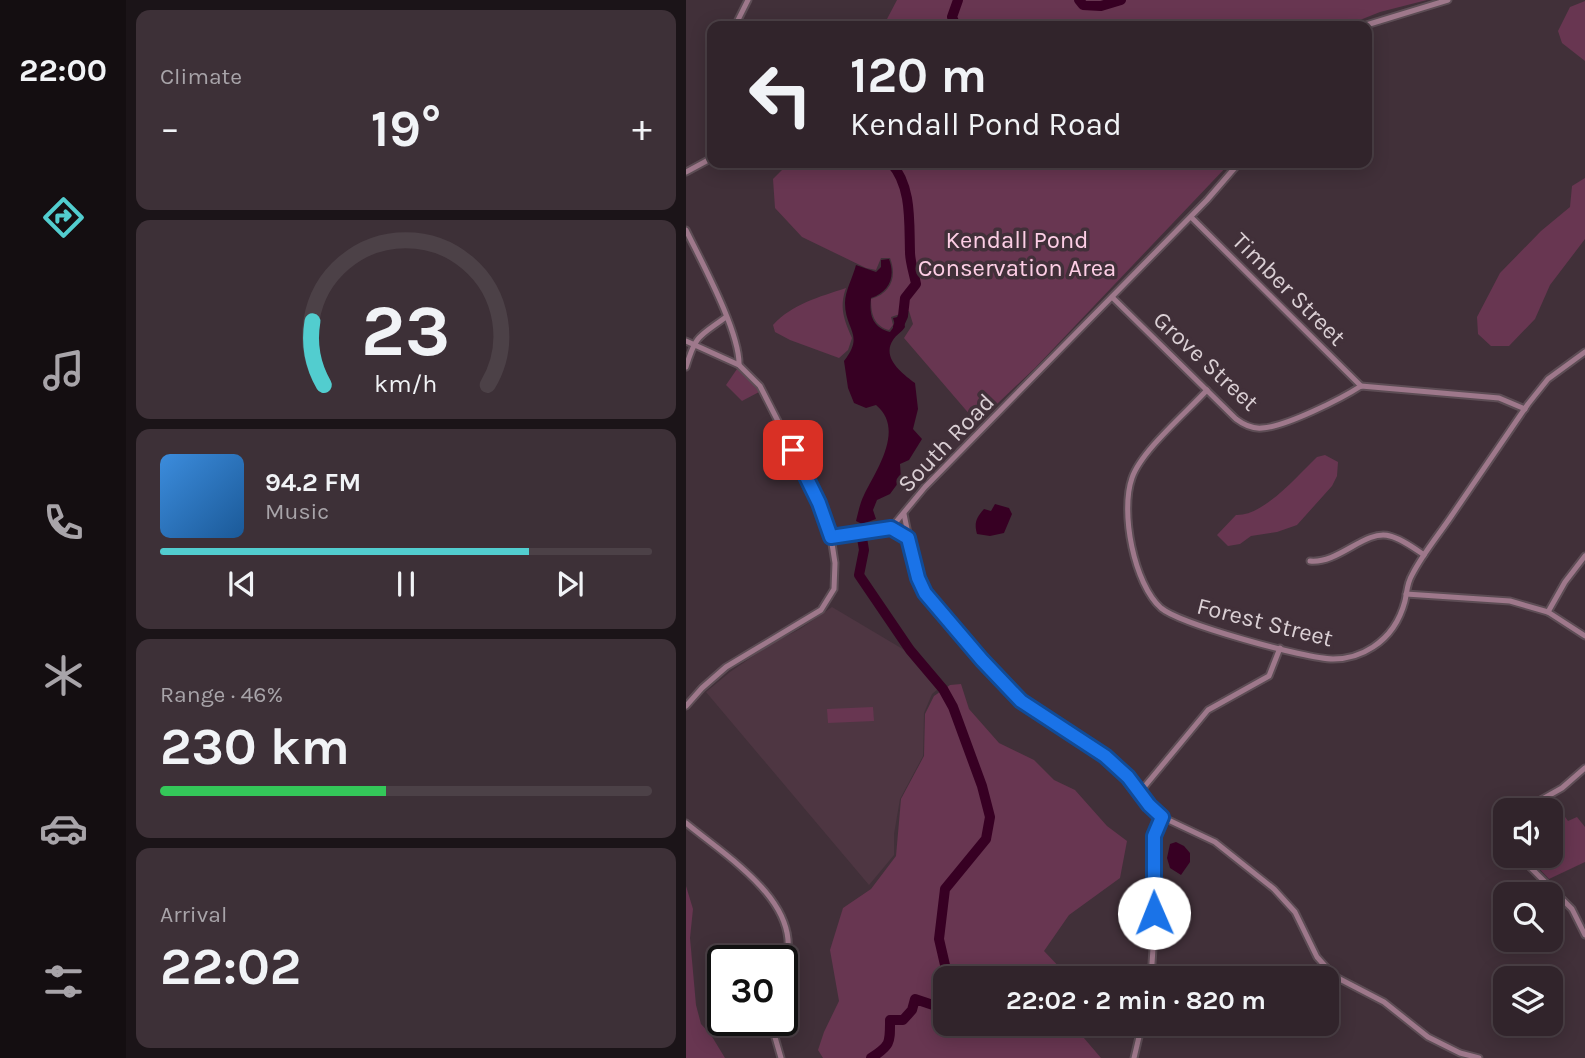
<!DOCTYPE html>
<meta charset="utf-8">
<style>
body{margin:0;font-family:Karla,sans-serif;background:#3d3037;color:#f1f3f6;height:100vh;display:flex;flex-direction:column;font-size:26px;white-space:nowrap}
*{box-sizing:border-box;margin:0}
p{font-size:23px;color:#a8a4a9}
.icon{flex:none;width:38px;height:38px;fill:none;stroke:currentColor;stroke-width:2;stroke-linecap:round;stroke-linejoin:round}
.map{position:relative;flex:1;overflow:hidden}
.sheet{display:flex;flex-direction:column;gap:10px;padding:10px;background:#1b1418;width:560px}
.sheet>*{flex:none}
.top-card{position:absolute;left:21px;top:21px;width:665px;height:147px;border-radius:14px;box-shadow:0 4px 18px #0003,0 0 0 2px #4c4147;background:#31242b;color:#f1f3f6;overflow:hidden}
.buttons{position:absolute;left:807px;top:798px;display:grid;gap:14px}
.buttons a{display:grid;place-items:center;width:70px;height:70px;border-radius:14px;background:#31242b;box-shadow:0 4px 18px #0003,0 0 0 2px #4c4147;font-size:35px}
.speed{position:absolute;left:21px;top:945px;display:flex;gap:14px;font-size:35px;font-weight:700;text-align:center}
.speed>*{display:grid;place-content:center;width:91px;height:91px;border-radius:50%;background:#31242b;box-shadow:0 4px 18px #0003,0 0 0 2px #4c4147;line-height:1}
.speed .limit{border:4px solid #111;border-radius:10px;background:#fff;color:#111}
.pin{position:absolute;display:grid;place-items:center;width:60px;height:60px;color:#fff;margin:-30px;border-radius:14px;box-shadow:0 4px 10px #0006}
.me{position:absolute;width:77px;margin:-38px;rotate:359deg;stroke-linejoin:round;filter:drop-shadow(0 0 5px #0008)}
.turn{display:flex;align-items:center;gap:24px;height:147px;padding:0 28px;font-size:32px}
.turn .icon{width:91px;height:91px;stroke-width:2.5}
.turn b{display:block;font-size:49px;line-height:60px}
.big{font-size:52px;font-weight:700;line-height:1.1}
.sheet .tile{flex:1;display:flex;flex-direction:column;justify-content:center;gap:10px;min-width:0;padding:0 24px;border-radius:14px;background:#3d3037}
.sheet .dial{align-items:center;gap:0}
.dial svg{height:182px;overflow:visible;fill:none;stroke:#4c4147;stroke-width:7;stroke-linecap:round;text-anchor:middle}
.dial text{fill:#f1f3f6;stroke:none}
.song{display:flex;align-items:center;gap:21px}
.cover{width:84px;height:84px;border-radius:10px;background:linear-gradient(135deg,hsl(210 70% 55%),hsl(210 70% 35%))}
.played{height:7px;border-radius:4px;background:linear-gradient(90deg,#52cdcf 75%,#4c4147 75%)}
.keys{display:flex;justify-content:space-around;direction:ltr}
.heat{display:flex;justify-content:space-between;align-items:center;font-size:38px;direction:ltr}
.charge{height:10px;border-radius:5px;background:linear-gradient(90deg,#34c759 46%,#4c4147 0)}
.trip{position:absolute;left:247px;top:966px;width:406px;height:70px;border-radius:14px;background:#31242b;box-shadow:0 4px 18px #0003,0 0 0 2px #4c4147;font-weight:700;line-height:70px;text-align:center}
main{display:flex;flex:1;min-height:0}
.tab-bar{display:flex;flex-direction:column;width:126px;justify-content:space-around;align-items:center;background:#140e11;color:#a8a4a9}
.tab-bar .icon{width:49px;height:49px}
.tab-bar .selected{color:#52cdcf}
.tab-bar b{font-size:32px;color:#f1f3f6}
.map>svg:first-child{display:block}
</style>
<main>
<nav class="tab-bar">
<b>22:00</b>
<svg class="icon selected" aria-label="directions" viewBox="0 0 24 24"><path d="M12 3l9 9-9 9-9-9zM9 14v-3h6M13 9l2 2-2 2"/></svg>
<svg class="icon" aria-label="music" viewBox="0 0 24 24"><path d="M9 18V5l10-2v13"/><circle cx="6" cy="18" r="3"/><circle cx="16" cy="16" r="3"/></svg>
<svg class="icon" aria-label="phone" viewBox="0 0 24 24"><path d="M5 4h4l2 5-3 2q2 4 5 5l2-3 5 2v4C11 20 4 13 5 4z"/></svg>
<svg class="icon" aria-label="climate" viewBox="0 0 24 24"><path d="M12 3v18M4 7l16 10M4 17L20 7"/></svg>
<svg class="icon" aria-label="car" viewBox="0 0 24 24"><path d="M5 17H2v-5l4-1 3-4h7l3 4 3 1v5h-3M9 17h6M6 11h13"/><circle cx="7" cy="17" r="2"/><circle cx="17" cy="17" r="2"/></svg>
<svg class="icon" aria-label="filters" viewBox="0 0 24 24"><path d="M4 7h16M4 17h16"/><circle cx="9" cy="7" r="2"/><circle cx="15" cy="17" r="2"/></svg>
</nav>
<section class="sheet">
<div class="tile"><p>Climate</p>
<div class="heat"><a>−</a><b class="big">19°</b><a>+</a></div>
</div>
<div class="tile dial"><svg viewBox="0 0 100 80">
<path d="M14 69A42 42 0 1 1 86 69"/>
<path d="M14 69A42 42 0 0 1 9 41" stroke="#52cdcf"/>
<text x="50" y="56" font-size="32" font-weight="700">23</text>
<text x="50" y="72" font-size="11">km/h</text>
</svg></div>
<div class="tile">
<div class="song"><i class="cover"></i><div><b>94.2 FM</b><p>Music</p></div></div>
<div class="played"></div>
<div class="keys"><svg class="icon" aria-label="previous" viewBox="0 0 24 24"><path d="M18 5L8 12l10 7zM5 5v14"/></svg><svg class="icon" aria-label="pause" viewBox="0 0 24 24"><path d="M8 5v14M16 5v14"/></svg><svg class="icon" aria-label="next" viewBox="0 0 24 24"><path d="M6 5l10 7-10 7zM19 5v14"/></svg></div>
</div>
<div class="tile"><p>Range · 46%</p><b class="big">230 km</b><div class="charge"></div></div>
<div class="tile"><p>Arrival</p><b class="big">22:02</b></div>
</section>
<div class="map">
<svg width="899" height="1058" viewBox="0 0 899 1058">
<rect width="100%" height="100%" fill="#413039"/>
<!-- built -->
<polygon fill="#4e3642" points="146,607 220,651 252,689 246,694 238,713 237,756 214,799 208,834 208,855 183,885 20,692 44,672 85,644 114,629"/>
<!-- green -->
<g fill="#683651">
<polygon points="211,0 741,0 694,12 659,26 200,26 201,19"/>
<polygon points="899,1 899,61 876,43 872,31 884,7"/>
<path d="M103,163H544L349,368L291,423L218,338L227,324L223,311L205,317L207,325L203,330C188,326 185,314 185,299C206,293 211,276 204,258H195L190,270L180,268L116,237L89,208L87,179Z"/>
<polygon points="899,178 899,239 864,285 849,319 823,346 805,346 792,334 791,317 814,273 855,231 884,207 886,186"/>
<path d="M160,288C153,307 158,320 166,338L162,350L153,358L104,340L89,332L87,325C106,304 133,297 160,288Z"/>
<polygon points="51,369 59,374 73,392 56,401 40,385"/>
<path d="M639,455L652,462L651,476L646,486L611,525L591,532L565,536L554,544L542,546L531,535L550,515C578,516 611,476 631,457Z"/>
<polygon points="275,684 283,709 313,743 348,760 368,780 389,790 421,826 441,841 434,878 383,915 358,951 379,973 378,978 259,978 259,1024 386,1024 415,1058 137,1058 132,1050 138,1032 153,1001 144,950 157,908 185,889 210,856 215,799 238,756 239,714 248,696 264,685"/>
<polygon points="187,707 188,721 142,723 141,709"/>
<polygon points="865,798 882,821 891,817 899,827 899,862 863,879 841,856 864,856 864,810 846,810"/>
<polygon points="0,886 7,909 4,938 10,1005 15,1024 25,1035 39,1058 0,1058"/>
</g>
<!-- water -->
<g fill="#370023">
<path d="M203,259C210,277 203,292 185,298C183,314 186,327 204,332L209,325L207,318L217,316L219,327C216,332 210,335 207,340C195,358 217,374 229,383L232,409L227,429L236,439L223,460L214,464L215,479L204,494L191,500L187,510L190,519L176,524L170,521C172,513 174,503 178,495C191,469 219,429 190,405L180,408L168,403L162,388L158,361C179,335 159,330 159,303C159,291 167,277 170,265L190,272L195,267V260Z"/>
<path d="M309,504L323,508L326,514L318,533L304,536L291,534C288,523 290,518 298,509L305,511Z"/>
<polygon points="490,842 498,846 504,853 504,862 495,875 484,868 481,858 484,844"/>
</g>
<g fill="none" stroke-linecap="round" stroke-linejoin="round">
<!-- river -->
<g stroke="#370023" stroke-width="10">
<polyline points="393,0 397,5 415,6 435,0"/>
<polyline points="270,26 266,17 272,0"/>
<path d="M205,163C226,186 223,222 224,252C224,262 228,273 230,284L219,298L217,316L212,327"/>
<polyline points="176,538 178,550 173,575 224,650 257,689 267,707 296,786 304,817 300,839 259,889 253,939 262,978"/>
<path d="M185,1058C205,1045 204,1043 204,1020H217L226,1010L229,999L256,1008L259,1006"/>
</g>
<defs>
<g id="minor">
<polyline points="49,26 62,0"/>
<polyline points="677,26 762,0"/>
<polyline points="0,172 26,158"/>
<polyline points="505,217 675,386"/>
<path d="M0,230C15,261 54,332 53,365"/>
<path d="M426,297L550,419C558,425 566,429 576,428C599,427 655,399 675,386L813,398L839,409"/>
<polyline points="0,341 53,365 74,386 121,478 133,503 145,537 149,563 148,589 135,610 40,667 16,688 0,706"/>
<path d="M0,367C10,334 13,337 40,317"/>
<path d="M521,390C500,413 455,451 446,478C434,512 448,584 475,608C494,624 620,659 647,659C661,659 675,655 687,647C704,636 714,620 719,601C721,592 721,583 726,575C736,555 751,537 764,518C790,480 816,442 842,404L862,379L899,352"/>
<polyline points="218,514 228,563 239,594 296,660 335,701 419,756 441,777 463,805 476,817 529,842 588,889 609,912 631,957 648,976 698,1002 742,1037 774,1053 793,1058"/>
<polyline points="205,528 222,538"/>
<polyline points="145,537 205,528 239,487 521,200 553,163"/>
<path d="M624,561C653,564 679,529 704,536C716,539 728,548 738,555"/>
<polyline points="720,594 824,601 862,612 899,636"/>
<polyline points="862,612 879,582 899,556"/>
<polyline points="454,792 522,710 583,676 594,648"/>
<polyline points="837,810 876,788 899,768"/>
<path d="M0,823C42,858 126,908 96,972"/>
<polyline points="833,856 886,909 899,935"/>
<polyline points="465,978 468,934 468,836 476,817"/>
<polyline points="84,1020 95,1058"/>
<polyline points="448,1058 456,1024"/>
</g>
</defs>
<!-- minor casing -->
<use href="#minor" stroke="#5d4d55" stroke-width="9"/>
<!-- minor -->
<use href="#minor" stroke="#9e788b" stroke-width="5"/>
</g>
<g fill="none" stroke-linecap="round" stroke-linejoin="round">
<defs>
<polyline id="route" points="107,450 133,503 145,537 205,528 222,538 232,578 239,593 296,660 335,701 419,756 442,777 463,805 476,817 468,836 468,913"/>
</defs>
<!-- route casing -->
<use href="#route" stroke="#114b97" stroke-width="18"/>
<!-- route -->
<use href="#route" stroke="#1a73e8" stroke-width="12"/>
</g>
<g text-anchor="middle" dominant-baseline="central" stroke-width="7" stroke-linejoin="round" paint-order="stroke">
<!-- park labels -->
<g font-size="24" fill="#fdcee5" stroke="#413039">
<text x="331" y="240">Kendall Pond<tspan x="331" dy="28">Conservation Area</tspan></text>
</g>
<!-- street labels -->
<g font-size="24" fill="#dacfd4" stroke="#413039">
<text transform="translate(603 289) rotate(45)">Timber Street</text>
<text transform="translate(520 361) rotate(43)">Grove Street</text>
<text transform="translate(260 443) rotate(-46)">South Road</text>
<text transform="translate(579 622) rotate(14)">Forest Street</text>
</g>
</g>
</svg>
<div class="buttons">
<a><svg class="icon" aria-label="sound" viewBox="0 0 24 24"><path d="M4 9h4l5-4v14l-5-4H4zM17 9q2 3 0 6"/></svg></a>
<a><svg class="icon" aria-label="search" viewBox="0 0 24 24"><circle cx="10" cy="10" r="6"/><path d="M15 15l6 6"/></svg></a>
<a><svg class="icon" aria-label="layers" viewBox="0 0 24 24"><path d="M12 4l9 5-9 5-9-5zM3 14l9 5 9-5"/></svg></a>
</div>
<div class="speed"><div class="limit">30</div></div>
<div class="pin" style="left:107px;top:450px;background:#d93025"><svg class="icon" aria-label="arrive" viewBox="0 0 24 24"><path d="M6 21V4h12l-3 4 3 4H6"/></svg></div>
<svg class="me" style="left:468px;top:913px" viewBox="-20 -20 40 40"><circle r="19" fill="#fff"/><path d="M0-13L10 11 0 6-10 11z" fill="#1a73e8"/></svg>
<div class="trip">22:02 · 2 min · 820 m</div>
<div class="top-card">
<div class="turn"><svg class="icon" aria-label="left" viewBox="0 0 24 24"><path d="M17 20v-9H6M10 6l-5 5 5 5"/></svg><div><b>120 m</b>Kendall Pond Road</div></div>
</div>
</div>
</main>
